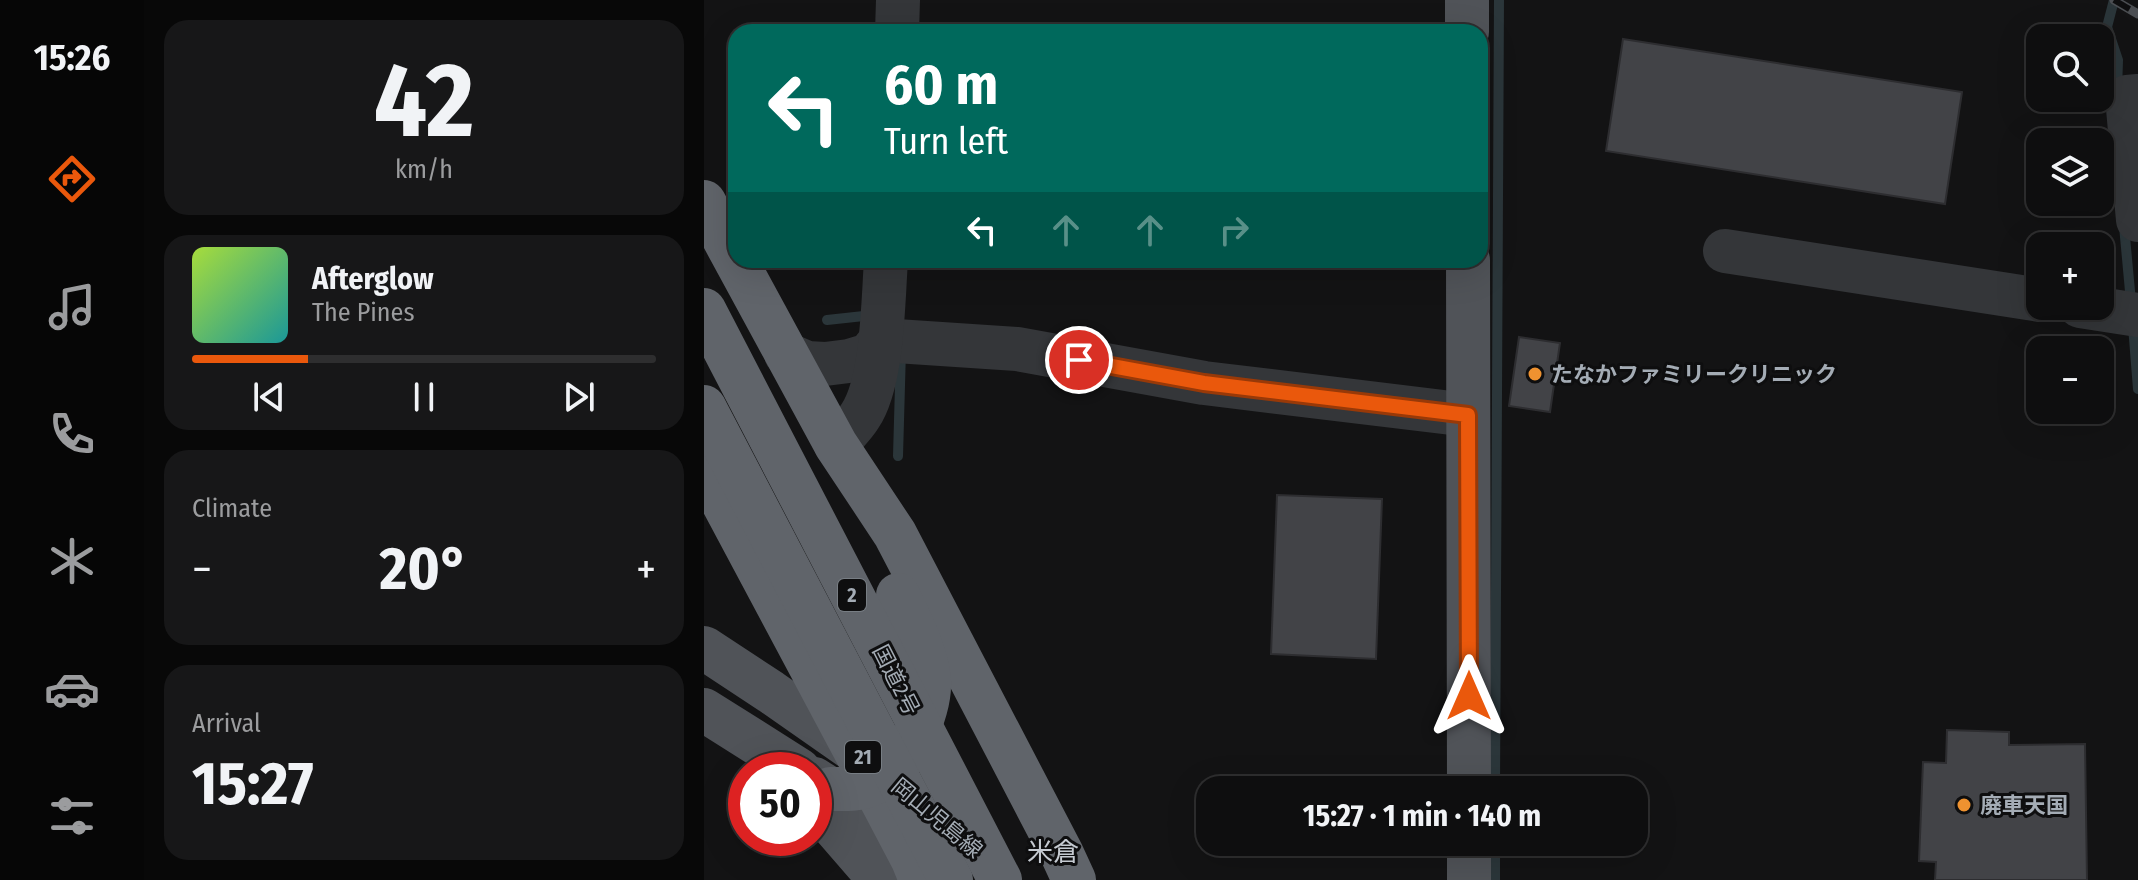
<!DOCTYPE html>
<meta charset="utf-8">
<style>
body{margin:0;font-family:"Fira Sans Condensed","Noto Sans JP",sans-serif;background:#171718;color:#f1f3f6;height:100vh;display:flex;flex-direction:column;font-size:30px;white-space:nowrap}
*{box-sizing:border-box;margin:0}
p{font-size:26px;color:#9b9c9e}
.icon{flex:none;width:44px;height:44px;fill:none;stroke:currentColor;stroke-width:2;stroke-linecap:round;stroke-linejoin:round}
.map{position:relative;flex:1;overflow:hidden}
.drawer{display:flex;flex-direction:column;gap:20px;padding:20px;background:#080808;width:560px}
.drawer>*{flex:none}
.guide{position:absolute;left:24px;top:24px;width:760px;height:244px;border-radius:24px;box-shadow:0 8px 32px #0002,0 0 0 2px #2e2e2f;background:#00695c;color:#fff;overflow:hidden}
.fabs{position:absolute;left:1322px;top:24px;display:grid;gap:16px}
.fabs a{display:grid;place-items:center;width:88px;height:88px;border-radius:16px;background:#0e0e0f;box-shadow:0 8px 32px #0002,0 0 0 2px #2e2e2f;font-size:40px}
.speed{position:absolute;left:24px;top:752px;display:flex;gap:16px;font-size:40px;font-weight:700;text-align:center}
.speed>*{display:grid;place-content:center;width:104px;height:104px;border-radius:50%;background:#0e0e0f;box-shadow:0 8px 32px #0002,0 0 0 2px #2e2e2f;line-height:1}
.speed .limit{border:12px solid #d22;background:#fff;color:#111}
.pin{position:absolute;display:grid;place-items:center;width:68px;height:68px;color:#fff;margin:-34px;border:4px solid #fff;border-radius:50%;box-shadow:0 2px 8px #0007}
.me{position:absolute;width:88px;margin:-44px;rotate:0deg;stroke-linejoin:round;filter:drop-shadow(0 0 6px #0008)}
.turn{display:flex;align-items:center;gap:28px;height:168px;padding:0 24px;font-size:36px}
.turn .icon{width:104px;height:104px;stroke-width:2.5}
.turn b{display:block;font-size:56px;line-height:68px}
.lanes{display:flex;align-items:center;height:76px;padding:0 24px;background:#0003;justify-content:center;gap:40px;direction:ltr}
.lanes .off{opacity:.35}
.big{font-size:60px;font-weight:700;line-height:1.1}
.drawer .card{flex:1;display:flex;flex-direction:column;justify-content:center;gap:12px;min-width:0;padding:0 28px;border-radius:24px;background:#171718}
.drawer .dial{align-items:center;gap:0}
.dial b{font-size:104px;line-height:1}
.song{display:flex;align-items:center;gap:24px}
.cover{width:96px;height:96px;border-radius:12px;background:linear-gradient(135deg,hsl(80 70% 55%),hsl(180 70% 35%))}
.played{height:8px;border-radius:4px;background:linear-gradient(90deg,#ea580c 25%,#2e2e2f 25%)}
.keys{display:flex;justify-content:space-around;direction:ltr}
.heat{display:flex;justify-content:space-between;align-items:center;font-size:44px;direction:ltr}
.trip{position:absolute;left:492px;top:776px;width:452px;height:80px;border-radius:24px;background:#0e0e0f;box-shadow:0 8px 32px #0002,0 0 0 2px #2e2e2f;font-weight:700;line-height:80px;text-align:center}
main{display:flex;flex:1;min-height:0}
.menu{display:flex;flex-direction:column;width:144px;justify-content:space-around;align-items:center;background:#060606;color:#9b9c9e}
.menu .icon{width:56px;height:56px}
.menu .on{color:#ea580c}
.menu b{font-size:36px;color:#f1f3f6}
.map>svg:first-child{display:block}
</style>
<main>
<nav class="menu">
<b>15:26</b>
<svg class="icon on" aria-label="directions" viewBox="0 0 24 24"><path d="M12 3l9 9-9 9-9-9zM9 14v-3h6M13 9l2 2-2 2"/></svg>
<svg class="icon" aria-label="music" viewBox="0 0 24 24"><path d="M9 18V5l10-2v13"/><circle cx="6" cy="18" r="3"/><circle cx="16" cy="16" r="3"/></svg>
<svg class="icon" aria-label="phone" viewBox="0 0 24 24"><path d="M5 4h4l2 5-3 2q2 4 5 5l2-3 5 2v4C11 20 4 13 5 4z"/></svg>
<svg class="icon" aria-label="climate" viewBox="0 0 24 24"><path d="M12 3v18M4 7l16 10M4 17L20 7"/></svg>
<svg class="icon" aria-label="car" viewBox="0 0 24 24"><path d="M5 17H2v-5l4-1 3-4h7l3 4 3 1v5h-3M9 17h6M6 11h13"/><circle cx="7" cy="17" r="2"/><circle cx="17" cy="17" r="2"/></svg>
<svg class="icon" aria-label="filters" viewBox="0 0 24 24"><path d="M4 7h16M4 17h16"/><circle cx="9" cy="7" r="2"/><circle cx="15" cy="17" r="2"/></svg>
</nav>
<section class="drawer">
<div class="card dial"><b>42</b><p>km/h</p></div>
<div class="card">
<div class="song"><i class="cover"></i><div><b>Afterglow</b><p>The Pines</p></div></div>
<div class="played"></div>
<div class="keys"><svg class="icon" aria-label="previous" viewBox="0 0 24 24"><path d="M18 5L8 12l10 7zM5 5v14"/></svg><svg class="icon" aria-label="pause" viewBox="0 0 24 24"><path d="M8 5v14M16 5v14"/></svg><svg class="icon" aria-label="next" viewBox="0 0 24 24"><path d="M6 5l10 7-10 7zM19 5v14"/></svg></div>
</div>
<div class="card"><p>Climate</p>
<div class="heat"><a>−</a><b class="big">20°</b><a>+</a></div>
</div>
<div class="card"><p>Arrival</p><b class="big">15:27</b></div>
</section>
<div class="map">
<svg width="1434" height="880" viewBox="0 0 1434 880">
<rect width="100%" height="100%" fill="#131314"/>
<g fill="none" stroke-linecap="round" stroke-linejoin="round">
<!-- stream -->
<g stroke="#2b363a" stroke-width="10">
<polyline points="1410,0 1403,27 1414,60 1413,91"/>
<polyline points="1420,226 1427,302"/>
<polyline points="123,320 169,315"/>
<polyline points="1429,326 1434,389"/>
<polyline points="194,456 197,350"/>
<polyline points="791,790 795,0"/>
<polyline points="791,880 791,842"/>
</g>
</g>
<!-- building -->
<g fill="#424347" stroke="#2d2d30" stroke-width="2">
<polygon points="919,39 1258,92 1241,204 902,151"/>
<polygon points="815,337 856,343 846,412 805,406"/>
<polygon points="573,495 678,499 672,659 567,654"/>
<polygon points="1243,730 1305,732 1305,745 1381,744 1383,880 1231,880 1232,862 1215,861 1219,762 1242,763"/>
</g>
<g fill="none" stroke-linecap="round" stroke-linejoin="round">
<!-- minor -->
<g stroke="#343639" stroke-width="44">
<polyline points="193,32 194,0"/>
<polyline points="1434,96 1423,97 1434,220"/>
<polyline points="1021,251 1336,300"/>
<polyline points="1376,306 1434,315"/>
<polyline points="177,340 313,349 500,383 764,415"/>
<polyline points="82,354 103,363 121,364 145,361 165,355 177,340"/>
<path d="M132,445C140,435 150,426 156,416C179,382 179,301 182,260"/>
</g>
<!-- major -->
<g stroke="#505358" stroke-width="44">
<polyline points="763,0 763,32"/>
<polyline points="764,260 765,790"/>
<polyline points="0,648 67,692 160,757"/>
<polyline points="0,710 95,770"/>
<polyline points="110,779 126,789 211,861"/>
<polyline points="112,806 176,880"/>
<polyline points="765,842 765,880"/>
</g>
<!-- highway -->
<g stroke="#60646a" stroke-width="44">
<polyline points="0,202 132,445 191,534 358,854 370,880"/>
<polyline points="0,467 169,784 209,860 217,880"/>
<path d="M126,789C140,789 155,790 168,784C199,772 227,713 225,681C223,652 206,621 194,595"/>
</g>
<defs>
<polyline id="rail" points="1410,0 1434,14"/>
</defs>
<!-- rail casing -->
<use href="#rail" stroke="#4b4e52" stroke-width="9"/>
<!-- rail -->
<use href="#rail" stroke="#0e0e0f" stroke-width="6" stroke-dasharray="18" stroke-linecap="butt"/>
<!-- highway-bridge -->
<g stroke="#60646a" stroke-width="44">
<polyline points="0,310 296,880"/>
<polyline points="0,407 247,880"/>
</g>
</g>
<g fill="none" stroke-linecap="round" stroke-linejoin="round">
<defs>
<polyline id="route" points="375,360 500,383 764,415 765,696"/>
</defs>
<!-- route casing -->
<use href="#route" stroke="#983908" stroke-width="20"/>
<!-- route -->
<use href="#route" stroke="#ea580c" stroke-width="14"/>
</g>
<!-- markers -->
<g fill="#ef9230" stroke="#0e0e0f" stroke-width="3">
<circle cx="831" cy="374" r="8"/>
<circle cx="1260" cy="805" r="8"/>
</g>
<g text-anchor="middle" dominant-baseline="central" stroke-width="6" stroke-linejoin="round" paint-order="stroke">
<!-- shield labels -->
<g fill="#0e0e0f" stroke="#777d83" stroke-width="2">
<rect x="134" y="579" width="28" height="32" rx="6"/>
<rect x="141" y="741" width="36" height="32" rx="6"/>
</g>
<g font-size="20" font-weight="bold" fill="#a4acb5">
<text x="148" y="595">2</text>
<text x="159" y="757">21</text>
</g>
<!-- poi labels -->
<g font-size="22" font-weight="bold" fill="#a4acb5" stroke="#0e0e0f" text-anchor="start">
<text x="847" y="374">たなかファミリークリニック</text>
<text x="1276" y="805">廃車天国</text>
</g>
<!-- street labels -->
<g font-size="22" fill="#a4acb5" stroke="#0e0e0f">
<text transform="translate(192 680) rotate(63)">国道2号</text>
<text transform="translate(233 818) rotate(40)">岡山児島線</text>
</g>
<!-- quarter labels -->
<g font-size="26" fill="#c5cad1" stroke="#0e0e0f">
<text x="349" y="852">米倉</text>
</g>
</g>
</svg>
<div class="fabs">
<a><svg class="icon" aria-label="search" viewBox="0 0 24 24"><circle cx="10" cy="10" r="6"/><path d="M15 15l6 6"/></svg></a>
<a><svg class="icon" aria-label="layers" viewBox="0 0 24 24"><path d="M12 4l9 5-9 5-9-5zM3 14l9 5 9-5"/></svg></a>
<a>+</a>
<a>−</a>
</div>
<div class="speed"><div class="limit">50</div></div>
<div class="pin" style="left:375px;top:360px;background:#d93025"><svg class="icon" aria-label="arrive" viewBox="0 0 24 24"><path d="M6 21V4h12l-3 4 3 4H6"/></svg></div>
<svg class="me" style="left:765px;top:696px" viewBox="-20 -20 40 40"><path d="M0-17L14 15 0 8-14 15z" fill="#ea580c" stroke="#fff" stroke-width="4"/></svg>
<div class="trip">15:27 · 1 min · 140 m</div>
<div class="guide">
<div class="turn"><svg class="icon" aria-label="left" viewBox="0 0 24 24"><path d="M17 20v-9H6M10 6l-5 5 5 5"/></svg><div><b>60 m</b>Turn left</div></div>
<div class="lanes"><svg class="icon" aria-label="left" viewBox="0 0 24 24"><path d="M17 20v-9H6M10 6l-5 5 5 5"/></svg><svg class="icon off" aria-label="ahead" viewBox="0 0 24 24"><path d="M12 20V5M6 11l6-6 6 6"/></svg><svg class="icon off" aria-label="ahead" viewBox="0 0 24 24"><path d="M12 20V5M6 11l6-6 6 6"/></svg><svg class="icon off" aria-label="right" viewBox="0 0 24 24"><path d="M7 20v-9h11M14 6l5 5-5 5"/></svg></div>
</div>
</div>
</main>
